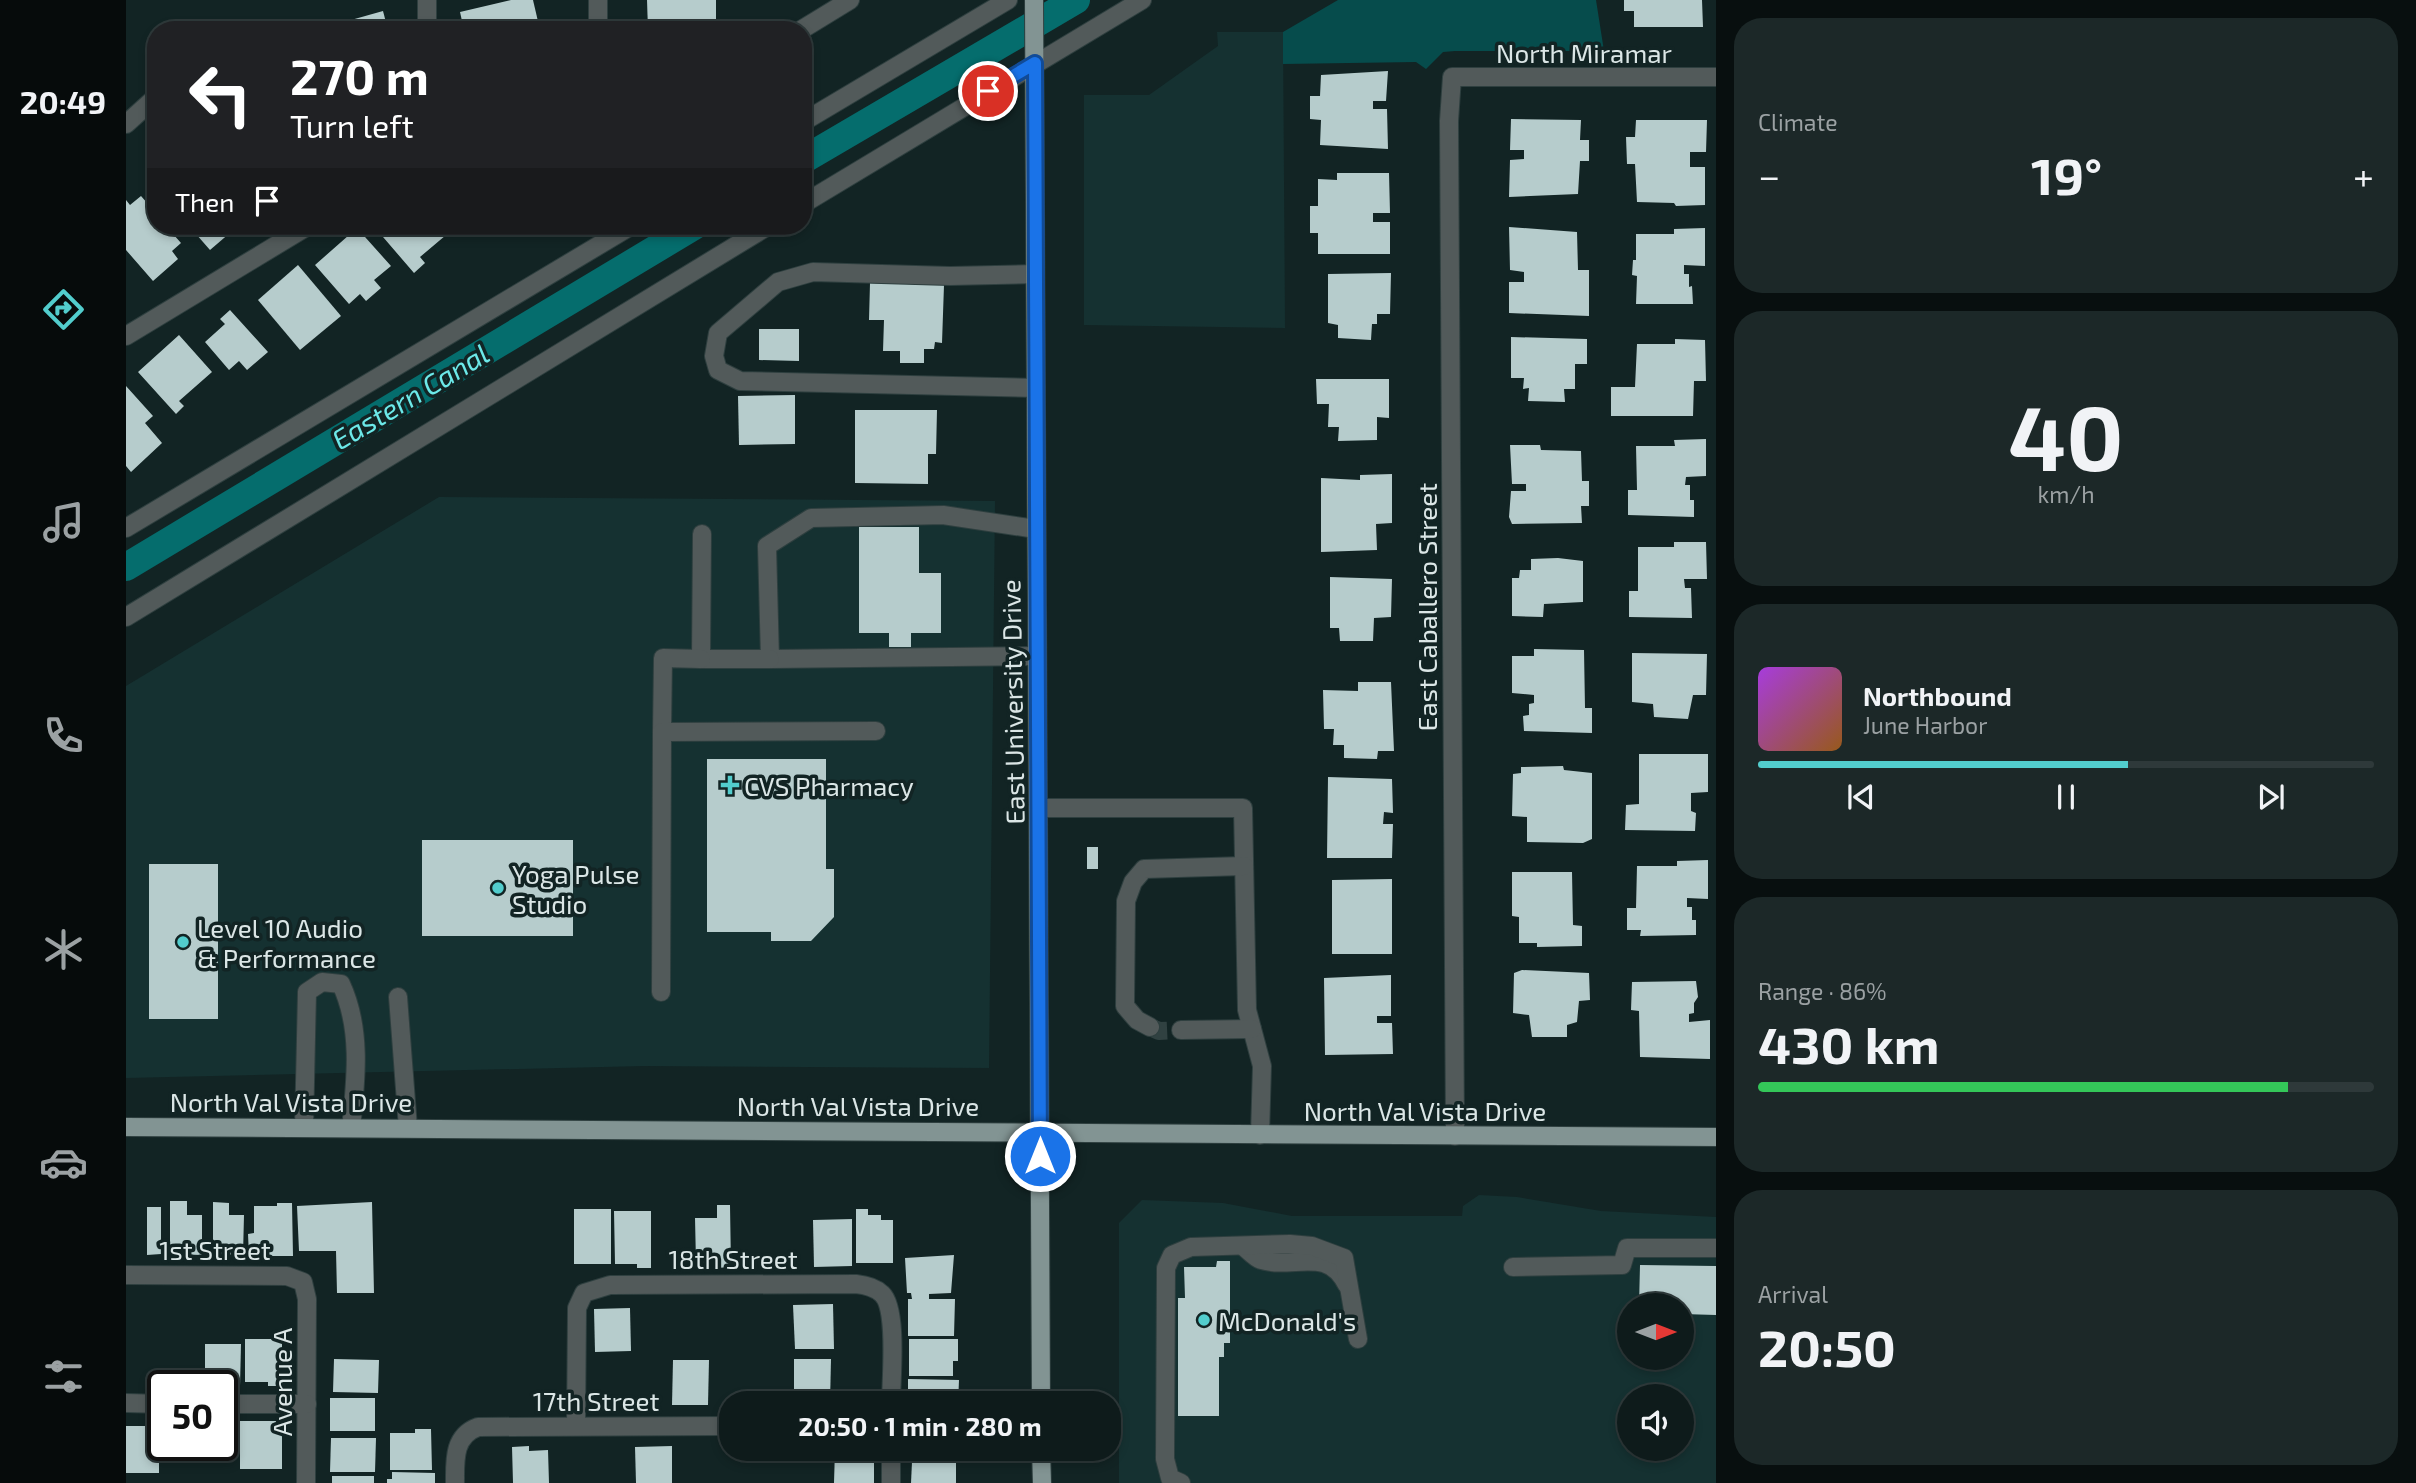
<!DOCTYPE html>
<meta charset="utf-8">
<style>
body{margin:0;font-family:"Exo 2",sans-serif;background:#1c2828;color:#f1f3f6;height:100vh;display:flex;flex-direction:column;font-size:26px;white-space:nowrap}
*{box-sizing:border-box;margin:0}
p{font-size:23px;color:#9ba1a3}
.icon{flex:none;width:38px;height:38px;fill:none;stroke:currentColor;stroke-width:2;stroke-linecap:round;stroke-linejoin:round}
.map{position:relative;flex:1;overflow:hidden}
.side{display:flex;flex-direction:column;gap:18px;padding:18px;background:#080f0f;width:700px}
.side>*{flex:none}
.banner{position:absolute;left:21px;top:21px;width:665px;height:214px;border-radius:28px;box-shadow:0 4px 10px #0003,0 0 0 2px #2e393a;background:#202124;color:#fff;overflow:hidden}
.needle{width:46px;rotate:90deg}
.tools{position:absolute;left:1491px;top:1293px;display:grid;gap:14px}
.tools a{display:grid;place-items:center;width:77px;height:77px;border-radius:50%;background:#0e1b1b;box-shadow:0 4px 10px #0003,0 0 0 2px #2e393a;font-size:35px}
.speed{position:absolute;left:21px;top:1370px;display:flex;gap:14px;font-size:35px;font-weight:700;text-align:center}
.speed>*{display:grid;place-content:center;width:91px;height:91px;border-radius:50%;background:#0e1b1b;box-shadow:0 4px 10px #0003,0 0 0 2px #2e393a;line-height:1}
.speed .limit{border:4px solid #111;border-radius:10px;background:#fff;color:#111}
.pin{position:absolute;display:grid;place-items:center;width:60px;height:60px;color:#fff;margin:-30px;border:4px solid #fff;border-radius:50%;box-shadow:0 2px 7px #0007}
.me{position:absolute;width:77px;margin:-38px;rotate:0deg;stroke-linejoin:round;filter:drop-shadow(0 0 5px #0008)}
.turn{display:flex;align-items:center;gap:24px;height:147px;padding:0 28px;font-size:32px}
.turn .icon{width:91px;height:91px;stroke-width:2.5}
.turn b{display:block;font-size:49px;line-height:60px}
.then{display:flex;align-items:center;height:66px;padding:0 28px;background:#0003;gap:14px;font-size:26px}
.big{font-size:52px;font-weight:700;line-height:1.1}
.side .tile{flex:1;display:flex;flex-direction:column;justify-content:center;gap:10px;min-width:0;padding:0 24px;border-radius:28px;background:#1c2828}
.side .dial{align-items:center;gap:0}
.dial b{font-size:91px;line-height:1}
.song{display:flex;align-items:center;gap:21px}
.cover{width:84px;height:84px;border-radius:10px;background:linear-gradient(135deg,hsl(280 70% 55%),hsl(30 70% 35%))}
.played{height:7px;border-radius:4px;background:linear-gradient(90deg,#52cdcd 60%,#2e393a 60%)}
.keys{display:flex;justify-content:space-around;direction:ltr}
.heat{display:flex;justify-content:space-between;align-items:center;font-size:38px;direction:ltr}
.charge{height:10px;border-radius:5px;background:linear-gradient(90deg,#34c759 86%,#2e393a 0)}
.trip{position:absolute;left:593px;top:1391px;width:402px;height:70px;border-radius:28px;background:#0e1b1b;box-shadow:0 4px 10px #0003,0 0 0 2px #2e393a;font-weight:700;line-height:70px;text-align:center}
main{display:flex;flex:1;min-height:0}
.tabs{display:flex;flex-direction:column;width:126px;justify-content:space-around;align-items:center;background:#060b0b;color:#9ba1a3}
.tabs .icon{width:49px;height:49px}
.tabs .selected{color:#52cdcd}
.tabs b{font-size:32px;color:#f1f3f6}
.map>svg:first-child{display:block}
</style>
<main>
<nav class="tabs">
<b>20:49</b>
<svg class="icon selected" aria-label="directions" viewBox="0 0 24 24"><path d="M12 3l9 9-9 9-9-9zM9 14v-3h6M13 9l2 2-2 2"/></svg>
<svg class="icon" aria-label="music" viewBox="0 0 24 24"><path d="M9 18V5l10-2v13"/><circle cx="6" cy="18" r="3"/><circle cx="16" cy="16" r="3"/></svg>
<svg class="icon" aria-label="phone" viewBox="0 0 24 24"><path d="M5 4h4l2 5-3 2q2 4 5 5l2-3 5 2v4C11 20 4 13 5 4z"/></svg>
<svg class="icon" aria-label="climate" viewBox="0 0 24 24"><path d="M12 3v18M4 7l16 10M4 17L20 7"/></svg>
<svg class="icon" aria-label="car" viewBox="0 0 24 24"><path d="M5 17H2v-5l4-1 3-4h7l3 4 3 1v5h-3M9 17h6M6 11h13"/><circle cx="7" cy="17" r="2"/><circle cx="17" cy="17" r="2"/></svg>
<svg class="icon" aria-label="filters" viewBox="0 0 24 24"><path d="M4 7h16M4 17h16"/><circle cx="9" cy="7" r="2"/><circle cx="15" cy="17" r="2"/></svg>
</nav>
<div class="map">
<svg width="1590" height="1483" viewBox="0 0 1590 1483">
<rect width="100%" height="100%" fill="#122424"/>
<!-- built -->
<g fill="#153131" fill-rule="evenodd">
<polygon points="1091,32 1157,32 1159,328 958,325 958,95 1023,95 1092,46"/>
<polygon points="313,497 869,501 863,1068 518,1066 0,1078 0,686"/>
<path d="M1353,1195L1391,1197L1475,1211L1590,1217V1483H993V1223L1016,1200L1097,1203L1166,1216H1336L1337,1206ZM1503,1306H1556V1358H1503ZM1503,1396H1556V1449H1503Z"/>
</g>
<!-- green -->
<polygon fill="#064c4c" points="1212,0 1470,0 1478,51 1329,51 1317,52 1300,69 1290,62 1157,64 1157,32"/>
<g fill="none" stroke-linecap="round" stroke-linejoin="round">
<!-- canal -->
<g stroke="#056d6d" stroke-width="28">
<polyline points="677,160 950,0"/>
<polyline points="0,567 568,226"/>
</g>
</g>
<!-- building -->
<g fill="#b6cccc">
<polygon points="385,0 407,0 414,30 338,30 334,12"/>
<polygon points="521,0 590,0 590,30 522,30"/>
<polygon points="1498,0 1576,0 1577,27 1508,27 1508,11 1498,11"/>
<polygon points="257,11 262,30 194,30 193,29"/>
<polygon points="1262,71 1260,101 1247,101 1247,109 1261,109 1262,149 1194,145 1195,120 1184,119 1184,96 1194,96 1195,75"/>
<polygon points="1385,119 1455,120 1454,140 1463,140 1463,161 1454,161 1452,194 1383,197 1384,160 1398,159 1398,150 1384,150"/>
<polygon points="1510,120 1581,120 1580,152 1564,152 1564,167 1579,167 1579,205 1550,206 1548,203 1511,202 1509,164 1501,164 1500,137 1509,137"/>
<polygon points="1211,173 1263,173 1264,213 1247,213 1247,222 1264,222 1264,254 1192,254 1192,233 1184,233 1184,206 1192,206 1192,179 1211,180"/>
<polygon points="15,196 30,213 30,226 40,226 55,243 46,251 52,259 27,281 0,250 0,200 4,205"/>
<polygon points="63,226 112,226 84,250"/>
<polygon points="256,226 322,226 326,230 294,257 299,263 288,273 251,230"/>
<polygon points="1383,227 1451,232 1452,270 1463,270 1463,316 1383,313 1383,282 1398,282 1398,272 1384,270"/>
<polygon points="231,228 265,266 248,280 255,288 240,301 234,294 223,304 189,265"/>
<polygon points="1579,228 1579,266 1558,265 1558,274 1563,274 1563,287 1566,286 1567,304 1510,304 1511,276 1506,275 1507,260 1510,260 1510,234 1548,234 1548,229"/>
<polygon points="172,265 215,316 174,350 132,300"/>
<polygon points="1265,273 1264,314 1251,314 1251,324 1246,324 1245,340 1212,338 1212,325 1202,323 1202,274"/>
<polygon points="744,283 818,285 816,343 809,342 808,349 798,349 798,363 774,363 774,351 757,351 758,320 743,320"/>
<polygon points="104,310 142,352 121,370 113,361 103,370 79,342 99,324 94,319"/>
<polygon points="633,329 673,329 673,361 633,360"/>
<polygon points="53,335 86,372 53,401 58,406 50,414 12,372"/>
<polygon points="1385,337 1461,339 1461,364 1449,364 1449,389 1438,389 1439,402 1402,401 1403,388 1397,389 1398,378 1385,378"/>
<polygon points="1549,339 1579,340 1580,381 1568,381 1567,416 1485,416 1485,387 1509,387 1511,344 1549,344"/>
<polygon points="1190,379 1263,379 1263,418 1251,417 1251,440 1212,441 1213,427 1202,427 1203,404 1191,404"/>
<polygon points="0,386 27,416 19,423 36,443 5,472 0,466"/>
<polygon points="669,395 669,444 613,445 612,396"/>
<polygon points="729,410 811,410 810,454 802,454 802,484 729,483"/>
<polygon points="1580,439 1580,476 1560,477 1559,485 1564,485 1564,500 1568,500 1568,517 1502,515 1502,490 1511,490 1510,446 1549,446 1548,440"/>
<polygon points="1384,445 1414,445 1415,450 1455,451 1456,481 1463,481 1463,506 1455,506 1456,523 1386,524 1383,517 1385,491 1400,491 1400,484 1386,484"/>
<polygon points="1266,474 1266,523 1250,524 1251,550 1195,552 1195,478 1234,480 1234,475"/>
<polygon points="733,527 793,527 793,573 815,573 815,633 785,633 785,647 763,647 763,633 733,633"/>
<polygon points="1548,542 1580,542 1581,579 1558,579 1559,588 1565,588 1566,618 1503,617 1503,591 1512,591 1512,547 1548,547"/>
<polygon points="1432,558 1457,561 1457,602 1418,604 1417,617 1386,616 1386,578 1393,578 1394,570 1405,570 1405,559"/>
<polygon points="1204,577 1266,579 1265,617 1248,618 1247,641 1214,641 1213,628 1204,628"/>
<polygon points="1408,649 1458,650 1459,708 1466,708 1466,733 1398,731 1397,716 1403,715 1403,704 1408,703 1408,695 1386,693 1386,656 1408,656"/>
<polygon points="1506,653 1581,654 1580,695 1567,695 1562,719 1528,717 1527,704 1506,702"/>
<polygon points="1232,682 1265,682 1268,751 1252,751 1251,759 1218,758 1218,745 1207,745 1208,729 1198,729 1197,690 1232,691"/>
<polygon points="1513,754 1582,754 1582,792 1565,793 1565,811 1570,813 1569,831 1499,830 1500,805 1513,804"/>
<polygon points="581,759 700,759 700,869 708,869 708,917 685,941 645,941 645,932 581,932"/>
<polygon points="1437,766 1438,770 1466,773 1466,839 1457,843 1401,842 1401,817 1386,816 1387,774 1395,773 1395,767"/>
<polygon points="1202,777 1266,779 1267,813 1258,812 1257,824 1267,824 1266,858 1201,858"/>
<rect x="296" y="840" width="151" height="96"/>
<rect x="961" y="847" width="11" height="22"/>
<polygon points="1582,860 1582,899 1561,898 1561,907 1566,907 1566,920 1570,920 1570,935 1514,936 1515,930 1501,930 1501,908 1510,908 1511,866 1551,866 1551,861"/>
<rect x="23" y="864" width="69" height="155"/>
<polygon points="1386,872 1446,872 1447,925 1456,926 1456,946 1411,947 1411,943 1393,943 1393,917 1386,916"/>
<polygon points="1266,879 1266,954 1206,954 1206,880"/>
<polygon points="1396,970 1463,973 1464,1000 1453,1001 1451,1022 1441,1025 1441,1037 1406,1037 1403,1015 1387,1013 1388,973"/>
<polygon points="1265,975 1265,1016 1251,1016 1251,1023 1266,1023 1267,1054 1199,1055 1198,978"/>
<polygon points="1570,981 1572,997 1568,1003 1568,1013 1563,1014 1563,1022 1584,1020 1584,1059 1514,1057 1513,1011 1505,1010 1506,982"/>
<polygon points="44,1201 61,1201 61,1215 76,1215 76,1255 44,1254"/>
<polygon points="87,1202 103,1203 103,1215 118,1215 117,1255 87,1254"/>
<polygon points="246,1202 248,1293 211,1293 210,1251 173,1251 171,1206"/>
<polygon points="151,1203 166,1203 167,1256 123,1256 122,1234 128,1233 128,1206 151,1206"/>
<polygon points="591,1205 604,1205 605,1267 590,1268 590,1263 570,1263 569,1218 591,1218"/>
<polygon points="21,1207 35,1207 35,1254 21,1255"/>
<rect x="448" y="1209" width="37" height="55"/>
<polygon points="730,1209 742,1209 742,1215 755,1215 755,1220 767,1220 767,1263 730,1263"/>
<polygon points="488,1211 525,1211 525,1268 511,1268 511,1264 489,1264"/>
<polygon points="726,1219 726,1266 688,1267 687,1220"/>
<polygon points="828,1255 825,1293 803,1294 803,1299 829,1299 828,1336 782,1336 782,1299 786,1299 785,1293 781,1293 779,1258"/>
<polygon points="1091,1261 1104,1261 1104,1343 1098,1343 1098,1357 1093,1357 1093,1416 1052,1416 1052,1298 1059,1298 1058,1267 1090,1267"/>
<polygon points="1514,1265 1590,1266 1590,1315 1556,1314 1556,1306 1513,1306"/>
<polygon points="707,1304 708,1349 669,1349 667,1305"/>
<polygon points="504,1308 505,1351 469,1352 468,1309"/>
<polygon points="119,1339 156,1339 156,1386 142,1386 142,1382 119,1382"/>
<polygon points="783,1339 832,1339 832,1361 827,1361 827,1376 783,1376"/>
<polygon points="79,1344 115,1344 114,1386 79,1386"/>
<polygon points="208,1359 253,1360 252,1393 207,1392"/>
<polygon points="668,1359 705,1359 704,1403 668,1403"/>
<polygon points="547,1360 583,1360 582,1405 546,1405"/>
<polygon points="782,1379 833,1380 832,1404 782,1404"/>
<rect x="204" y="1398" width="45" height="33"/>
<rect x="114" y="1421" width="42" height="48"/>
<rect x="0" y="1426" width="33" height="47"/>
<polygon points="289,1429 305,1429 306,1470 264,1470 264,1433 289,1433"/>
<polygon points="205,1438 250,1438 249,1472 204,1472"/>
<polygon points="403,1446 403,1451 422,1450 423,1483 387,1483 386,1447"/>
<polygon points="546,1446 546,1483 510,1483 509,1447"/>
<polygon points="709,1449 743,1449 748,1455 748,1483 708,1483"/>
<rect x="783" y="1449" width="48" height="7"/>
<polygon points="786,1462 830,1463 830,1483 785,1483"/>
<polygon points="266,1472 309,1473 309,1483 261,1483 261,1479 266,1479"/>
<rect x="206" y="1476" width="42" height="7"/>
</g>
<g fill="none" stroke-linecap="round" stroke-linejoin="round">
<!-- minor-tunnel -->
<polyline stroke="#304141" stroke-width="18" stroke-dasharray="18 9" stroke-linecap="butt" points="1024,1027 1033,1031 1055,1030"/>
<defs>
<g id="minor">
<polyline points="301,0 301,30"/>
<polyline points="472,0 472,30"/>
<polyline points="675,30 724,0"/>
<polyline points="677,122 882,0"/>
<polyline points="0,124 30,97"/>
<polyline points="677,204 1016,0"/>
<polyline points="909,274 824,276 687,272 652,282 592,333 588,356 592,370 614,381 910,388"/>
<polyline points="0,336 182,226"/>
<polyline points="0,528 505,226"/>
<polyline points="910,529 817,515 685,518 641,546 644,659 911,656"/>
<polyline points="576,534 575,659 644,659"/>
<polyline points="0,617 642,226"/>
<polyline points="536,732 537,658 575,659"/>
<polyline points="913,808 1117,808 1121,1010 1136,1066 1134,1135"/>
<polyline points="535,992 536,732 750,731"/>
<polyline points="272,997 282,1128"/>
<polyline points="1024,1027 1011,1020 999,1006 1000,901 1007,882 1018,869 1118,866"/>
<polyline points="1055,1030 1126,1029"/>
<path d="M178,1128L181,992L196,982L215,984C236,1029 230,1080 225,1128"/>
<polyline points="1329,1136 1323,121 1326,77 1590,77"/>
<path d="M1117,1246C1123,1251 1129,1258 1135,1260C1168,1270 1201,1245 1221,1285"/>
<polyline points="1387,1267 1496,1265 1501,1248 1590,1248"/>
<polyline points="0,1275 161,1276 177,1282 181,1299 180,1483"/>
<polyline points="0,1403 37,1404"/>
<polyline points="96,1404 181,1404"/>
<path d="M450,1426L451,1308L458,1293L484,1285L730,1284C739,1285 749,1287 756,1294C772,1309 765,1380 765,1404"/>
<polyline points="765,1449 765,1483"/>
<path d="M329,1483C329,1461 327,1436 352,1427L606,1426"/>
<polyline points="1055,1483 1044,1478 1039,1459 1040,1268 1046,1255 1065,1247 1164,1244 1186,1246 1218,1258 1232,1339"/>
</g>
<g id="major">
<polyline points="908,0 915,1404"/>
<polyline points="0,1127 1590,1137"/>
<polyline points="915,1449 916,1483"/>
</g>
</defs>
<!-- minor casing -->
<use href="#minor" stroke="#2e3f3f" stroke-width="20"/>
<!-- major casing -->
<use href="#major" stroke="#2e3f3f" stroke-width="20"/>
<!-- minor -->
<use href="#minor" stroke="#525a5a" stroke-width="18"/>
<!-- major -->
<use href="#major" stroke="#829493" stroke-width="18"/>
</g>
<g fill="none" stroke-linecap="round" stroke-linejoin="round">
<defs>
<polyline id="route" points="862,91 909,63 914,1156"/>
</defs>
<!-- route casing -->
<use href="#route" stroke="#114b97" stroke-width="18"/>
<!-- route -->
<use href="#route" stroke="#1a73e8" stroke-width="12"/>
</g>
<!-- markers -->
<g fill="#52cdcd" stroke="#122424" stroke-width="2.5">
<path d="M600.5 774.5h7v7h7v7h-7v7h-7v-7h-7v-7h7z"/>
<circle cx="372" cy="888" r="7"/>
<circle cx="57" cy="942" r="7"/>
<circle cx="1078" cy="1320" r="7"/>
</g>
<g text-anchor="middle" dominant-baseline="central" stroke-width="7" stroke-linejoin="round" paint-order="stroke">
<!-- street labels -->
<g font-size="26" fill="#dbe6e6" stroke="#122424">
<text x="1458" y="52">North Miramar</text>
<text transform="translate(1300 607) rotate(-90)">East Caballero Street</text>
<text transform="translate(886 702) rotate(-91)">East University Drive</text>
<text x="165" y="1101">North Val Vista Drive</text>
<text x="732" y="1105">North Val Vista Drive</text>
<text x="1299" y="1110">North Val Vista Drive</text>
<text x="89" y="1249">1st Street</text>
<text x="607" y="1258">18th Street</text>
<text transform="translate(155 1382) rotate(-90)">Avenue A</text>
<text x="470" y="1400">17th Street</text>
</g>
<!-- poi labels -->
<g font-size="26" fill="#dbe6e6" stroke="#122424" text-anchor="start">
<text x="618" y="785">CVS Pharmacy</text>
<text x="386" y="873">Yoga Pulse<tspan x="386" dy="30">Studio</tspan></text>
<text x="71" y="927">Level 10 Audio<tspan x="71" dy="30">&amp; Performance</tspan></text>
<text x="1092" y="1320">McDonald's</text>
</g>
<!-- water labels -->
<g font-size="28" font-style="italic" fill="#6ce9e9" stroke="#122424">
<text transform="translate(284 396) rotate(-31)">Eastern Canal</text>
</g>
</g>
</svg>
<div class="tools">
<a><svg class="needle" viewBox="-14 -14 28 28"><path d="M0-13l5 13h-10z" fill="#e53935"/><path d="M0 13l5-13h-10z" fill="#9ba1a3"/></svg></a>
<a><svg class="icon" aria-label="sound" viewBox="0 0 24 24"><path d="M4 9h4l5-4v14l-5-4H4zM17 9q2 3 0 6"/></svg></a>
</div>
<div class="speed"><div class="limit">50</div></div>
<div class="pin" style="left:862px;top:91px;background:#d93025"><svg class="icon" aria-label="arrive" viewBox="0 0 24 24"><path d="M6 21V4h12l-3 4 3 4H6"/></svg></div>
<svg class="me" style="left:914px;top:1156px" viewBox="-20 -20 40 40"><circle r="17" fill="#1a73e8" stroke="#fff" stroke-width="3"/><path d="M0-11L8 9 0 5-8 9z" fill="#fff"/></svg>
<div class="trip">20:50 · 1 min · 280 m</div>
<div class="banner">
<div class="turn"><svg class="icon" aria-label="left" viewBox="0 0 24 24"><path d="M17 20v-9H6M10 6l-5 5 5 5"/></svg><div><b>270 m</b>Turn left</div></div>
<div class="then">Then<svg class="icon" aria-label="arrive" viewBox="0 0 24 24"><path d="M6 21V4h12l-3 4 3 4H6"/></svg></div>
</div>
</div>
<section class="side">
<div class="tile"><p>Climate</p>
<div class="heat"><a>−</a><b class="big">19°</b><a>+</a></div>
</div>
<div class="tile dial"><b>40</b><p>km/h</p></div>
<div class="tile">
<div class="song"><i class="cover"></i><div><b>Northbound</b><p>June Harbor</p></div></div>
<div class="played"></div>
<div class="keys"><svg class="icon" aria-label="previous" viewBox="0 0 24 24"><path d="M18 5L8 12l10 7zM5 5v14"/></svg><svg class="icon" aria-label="pause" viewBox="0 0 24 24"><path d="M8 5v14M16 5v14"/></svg><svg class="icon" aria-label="next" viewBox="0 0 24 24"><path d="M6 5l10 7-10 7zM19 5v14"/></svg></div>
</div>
<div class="tile"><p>Range · 86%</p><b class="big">430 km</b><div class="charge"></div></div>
<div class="tile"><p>Arrival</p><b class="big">20:50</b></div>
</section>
</main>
